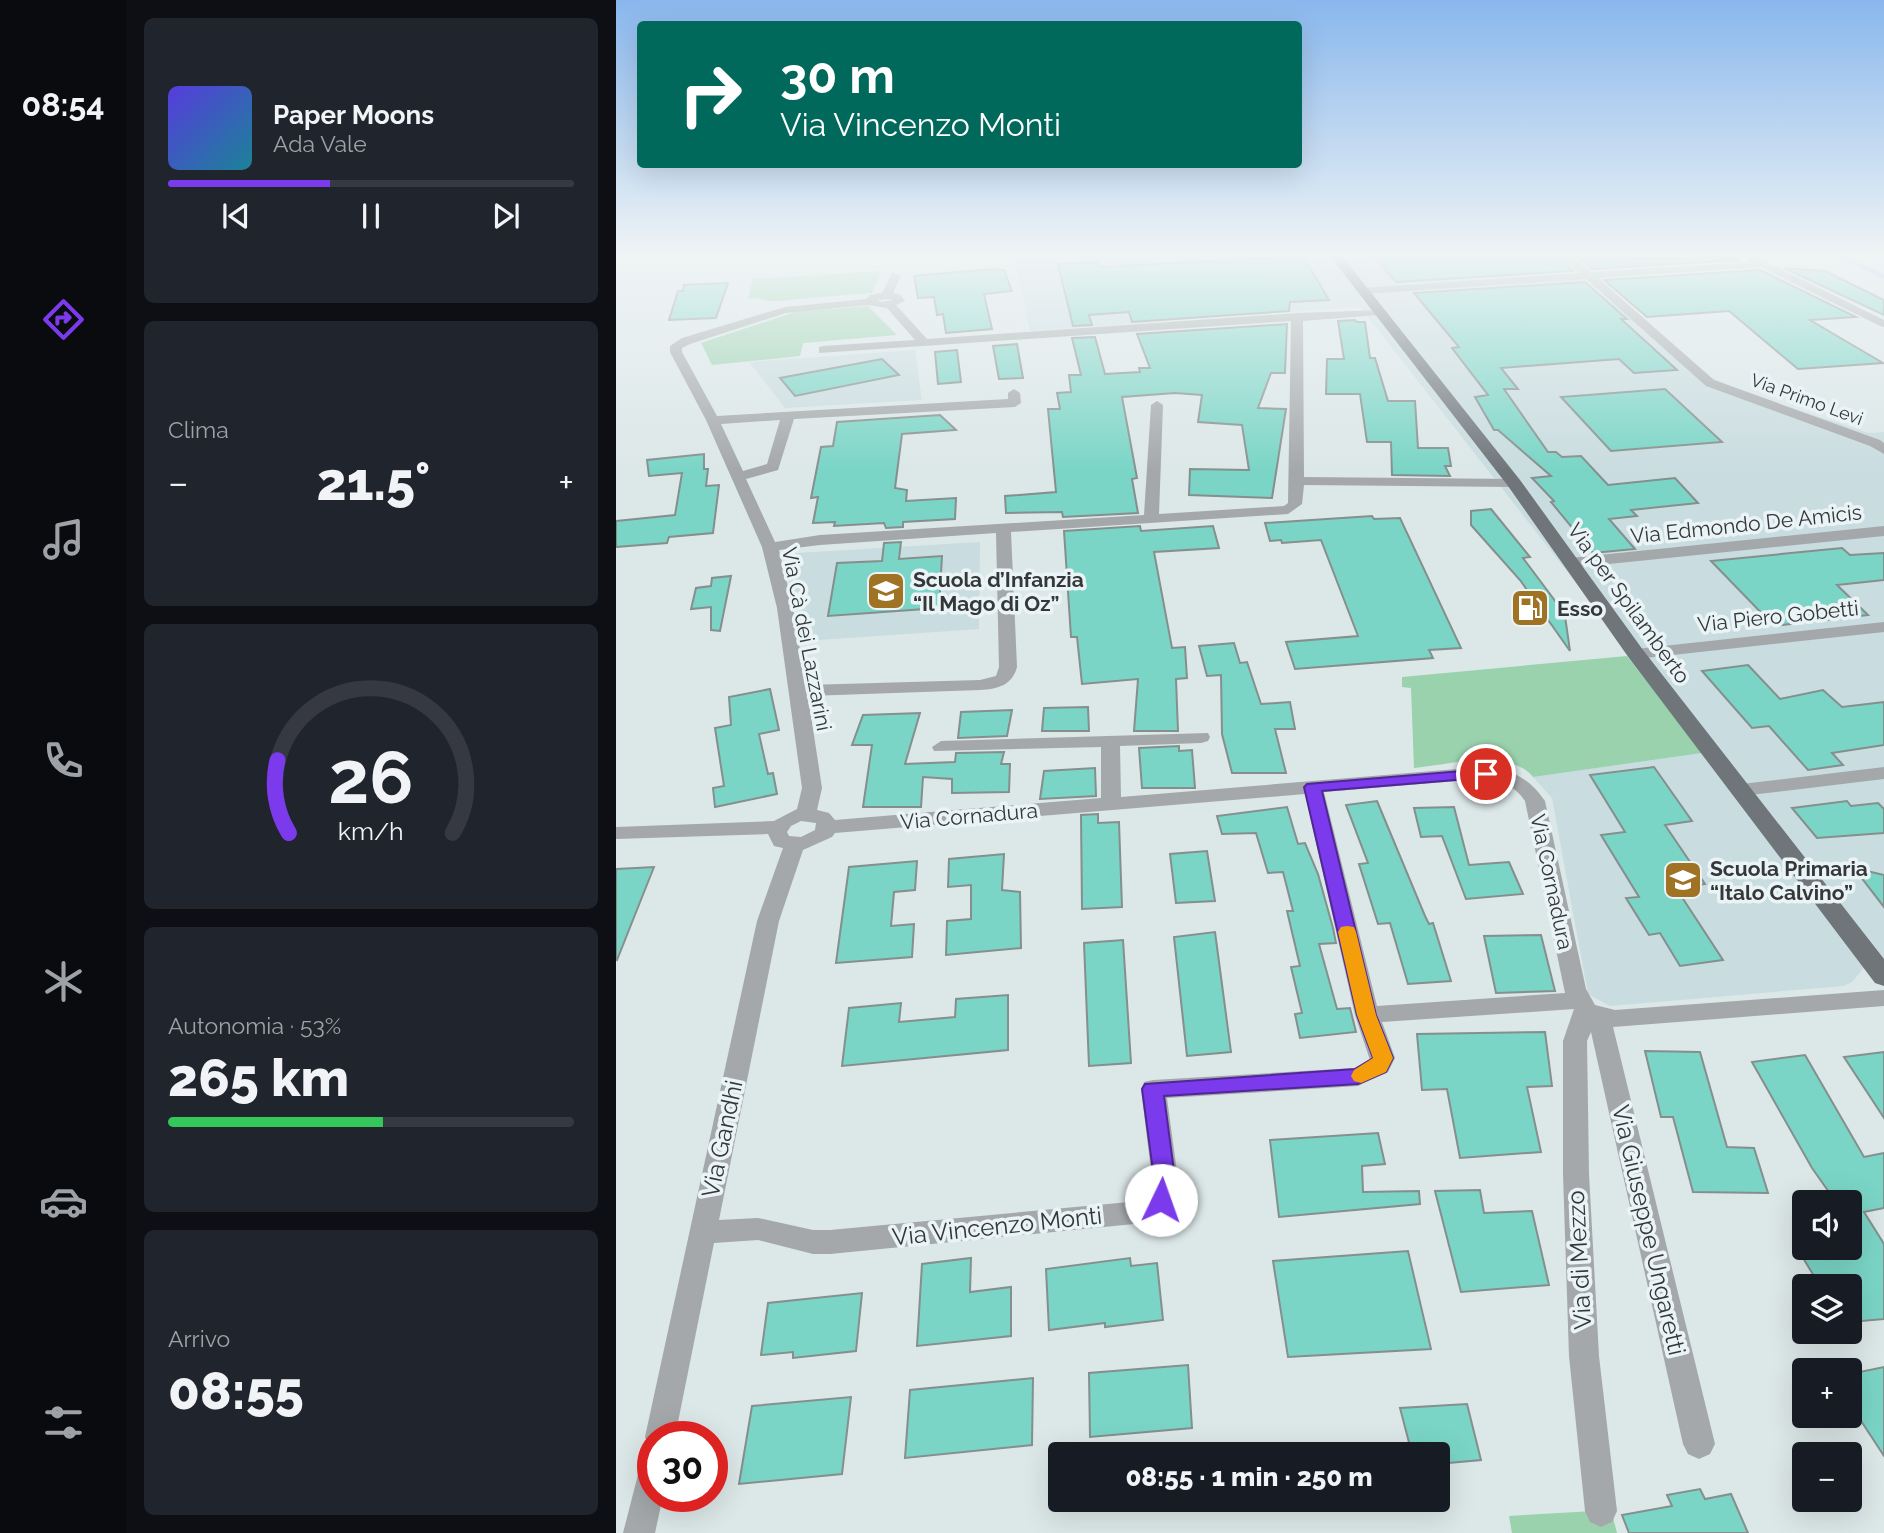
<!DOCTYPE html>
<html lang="it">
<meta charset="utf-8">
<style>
body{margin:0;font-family:Raleway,sans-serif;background:#20242c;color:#f1f3f6;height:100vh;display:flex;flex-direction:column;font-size:26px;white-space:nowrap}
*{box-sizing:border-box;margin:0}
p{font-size:23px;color:#9ea1a6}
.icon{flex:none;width:38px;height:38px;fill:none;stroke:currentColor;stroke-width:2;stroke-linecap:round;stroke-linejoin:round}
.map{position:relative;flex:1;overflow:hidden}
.sheet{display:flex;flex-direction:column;gap:18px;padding:18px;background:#0d0f14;width:490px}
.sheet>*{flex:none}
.banner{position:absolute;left:21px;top:21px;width:665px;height:147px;border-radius:7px;box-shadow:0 7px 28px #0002;background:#00695c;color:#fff;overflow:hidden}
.tools{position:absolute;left:1176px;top:1190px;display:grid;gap:14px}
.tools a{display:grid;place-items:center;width:70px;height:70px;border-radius:7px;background:#171b24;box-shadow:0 7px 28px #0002;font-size:35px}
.speed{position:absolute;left:21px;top:1421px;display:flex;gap:14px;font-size:35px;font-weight:700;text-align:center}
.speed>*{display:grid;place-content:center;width:91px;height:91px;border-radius:50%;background:#171b24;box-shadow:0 7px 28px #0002;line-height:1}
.speed .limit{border:10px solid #d22;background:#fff;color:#111}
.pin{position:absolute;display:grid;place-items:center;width:60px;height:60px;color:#fff;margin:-30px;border:4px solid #fff;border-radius:50%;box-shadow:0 2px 7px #0007}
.me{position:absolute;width:77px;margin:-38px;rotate:3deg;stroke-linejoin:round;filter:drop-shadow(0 0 5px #0008)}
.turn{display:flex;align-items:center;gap:24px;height:147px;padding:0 28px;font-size:32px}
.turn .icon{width:91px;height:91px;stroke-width:2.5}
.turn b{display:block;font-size:49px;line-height:60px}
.big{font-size:52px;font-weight:800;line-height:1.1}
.sheet .tile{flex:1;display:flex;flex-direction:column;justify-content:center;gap:10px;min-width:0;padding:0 24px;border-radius:10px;background:#20242c}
.sheet .dial{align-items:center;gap:0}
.dial svg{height:182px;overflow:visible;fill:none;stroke:#363941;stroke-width:7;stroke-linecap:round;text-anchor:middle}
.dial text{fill:#f1f3f6;stroke:none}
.song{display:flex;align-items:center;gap:21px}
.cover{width:84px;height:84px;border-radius:10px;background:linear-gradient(135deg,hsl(250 70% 55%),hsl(190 70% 35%))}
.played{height:7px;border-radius:4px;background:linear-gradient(90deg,#7c3aed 40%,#363941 40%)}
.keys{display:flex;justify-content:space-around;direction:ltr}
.heat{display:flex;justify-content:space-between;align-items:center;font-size:38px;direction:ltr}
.charge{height:10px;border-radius:5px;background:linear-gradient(90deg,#34c759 53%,#363941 0)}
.trip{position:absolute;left:432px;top:1442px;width:402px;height:70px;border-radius:7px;background:#171b24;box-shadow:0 7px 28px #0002;font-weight:800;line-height:70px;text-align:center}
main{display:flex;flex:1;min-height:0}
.tab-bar{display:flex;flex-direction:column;width:126px;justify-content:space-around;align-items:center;background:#090b0e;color:#9ea1a6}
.tab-bar .icon{width:49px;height:49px}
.tab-bar .active{color:#7c3aed}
.tab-bar b{font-size:32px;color:#f1f3f6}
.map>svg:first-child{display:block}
</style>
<main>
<nav class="tab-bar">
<b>08:54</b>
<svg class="icon active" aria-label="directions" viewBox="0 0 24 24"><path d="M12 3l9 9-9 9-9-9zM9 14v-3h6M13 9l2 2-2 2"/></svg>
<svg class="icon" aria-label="music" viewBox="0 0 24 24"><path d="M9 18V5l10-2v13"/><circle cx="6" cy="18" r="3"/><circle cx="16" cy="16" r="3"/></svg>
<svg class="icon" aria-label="phone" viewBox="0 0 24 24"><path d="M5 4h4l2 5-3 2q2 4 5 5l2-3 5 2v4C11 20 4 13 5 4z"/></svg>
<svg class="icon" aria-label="climate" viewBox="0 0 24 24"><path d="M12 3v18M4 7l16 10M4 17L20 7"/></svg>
<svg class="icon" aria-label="car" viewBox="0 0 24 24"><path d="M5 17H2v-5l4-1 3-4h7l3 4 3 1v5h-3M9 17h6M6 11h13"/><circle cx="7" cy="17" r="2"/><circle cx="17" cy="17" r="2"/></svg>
<svg class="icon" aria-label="filters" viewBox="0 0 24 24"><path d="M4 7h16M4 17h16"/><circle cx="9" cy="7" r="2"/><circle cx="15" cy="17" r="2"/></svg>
</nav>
<section class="sheet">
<div class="tile">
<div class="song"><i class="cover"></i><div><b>Paper Moons</b><p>Ada Vale</p></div></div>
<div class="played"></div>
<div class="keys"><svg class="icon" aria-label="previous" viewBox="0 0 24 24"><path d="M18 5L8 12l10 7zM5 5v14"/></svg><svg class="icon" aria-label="pause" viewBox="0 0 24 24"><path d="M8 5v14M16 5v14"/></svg><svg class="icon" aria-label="next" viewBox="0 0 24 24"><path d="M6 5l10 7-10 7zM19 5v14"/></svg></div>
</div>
<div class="tile"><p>Clima</p>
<div class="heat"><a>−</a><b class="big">21.5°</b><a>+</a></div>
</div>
<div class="tile dial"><svg viewBox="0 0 100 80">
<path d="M14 69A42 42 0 1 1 86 69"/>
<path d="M14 69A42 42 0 0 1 9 37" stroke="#7c3aed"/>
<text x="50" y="56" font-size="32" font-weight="700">26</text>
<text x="50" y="72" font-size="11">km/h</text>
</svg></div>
<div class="tile"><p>Autonomia · 53%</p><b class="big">265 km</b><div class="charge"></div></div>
<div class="tile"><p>Arrivo</p><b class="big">08:55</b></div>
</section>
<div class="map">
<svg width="1268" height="1533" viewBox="0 0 1268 1533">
<rect width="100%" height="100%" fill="#dce7e8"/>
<!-- built -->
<g fill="#c9dcdf">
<polygon points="398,256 892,256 911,280 966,279 1084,373 1139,396 1253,433 1268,432 1268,976 744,307 414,331"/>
<polygon points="299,350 306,400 169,408 133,362"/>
<polygon points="364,542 363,629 188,641 166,554"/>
<polygon points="1086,753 1246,963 1247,969 1236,982 1227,986 994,1006 972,994 936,798 917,777"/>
</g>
<!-- green -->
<g fill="#9ad2ae">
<path d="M266,271L256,293C225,295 195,298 164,301C152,303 144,296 132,299L137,279Z"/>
<polygon points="252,306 281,335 187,343 184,356 96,365 85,343 179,312"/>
<path d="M1011,656L1086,753L917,777C894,748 831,765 798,768L795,688L786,687V677Z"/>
<polygon points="995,1510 1001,1533 896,1533 893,1516"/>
</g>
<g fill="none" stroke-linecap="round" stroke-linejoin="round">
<!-- stream -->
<polyline stroke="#9abbf5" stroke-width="4.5" points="1224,256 1268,277"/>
</g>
<!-- building -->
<g fill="#7ad5c6" stroke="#858f8d" stroke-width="2">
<polygon points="687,256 713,300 674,302 673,311 516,322 513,312 473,315 476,325 457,326 442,264 483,262 485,267"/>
<polygon points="757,256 942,256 957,271 780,282"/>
<polygon points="960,256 1009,256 1013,259 1117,256 1124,260 976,269"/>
<polygon points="1168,268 1209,271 1268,300 1268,315"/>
<polygon points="377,269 388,270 396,291 368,294 376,329 330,333 327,314 321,315 318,297 302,298 298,276"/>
<polygon points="1144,270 1240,317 1194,320 1267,363 1182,369 1113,311 1031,317 988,280"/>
<polygon points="969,282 1011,319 1005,319 1061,370 1018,373 1003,359 885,368 902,389 888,389 932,452 940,452 946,457 965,456 992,485 1059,478 1082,503 1015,510 1021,516 993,519 1019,549 977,553 935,502 938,501 916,478 935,476 882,430 878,430 859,397 872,395 836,348 843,347 798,293"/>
<polygon points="112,283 100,318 53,320 62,291 67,291 68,285"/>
<polygon points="739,320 741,322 749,322 754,358 759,358 772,401 799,401 802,448 832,448 835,466 829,466 834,476 776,475 775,442 751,442 744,394 710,394 711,359 728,359 722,321"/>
<polygon points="671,324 669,373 655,373 642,408 670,409 656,498 573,495 574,469 633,470 626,425 582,422 586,395 559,393 506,397 521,478 516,479 522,513 447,517 446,512 390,513 389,496 440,492 432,409 444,409 441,393 455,392 453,375 465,375 456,338 479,337 489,374 524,372 523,368 534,368 521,334"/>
<polygon points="401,344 407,378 383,379 377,346"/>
<polygon points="341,350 345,382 322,384 319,352"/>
<polygon points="266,359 283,375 179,396 164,378"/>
<polygon points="1049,389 1106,442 995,451 945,397"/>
<polygon points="324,415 340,430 286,434 279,488 291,490 290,501 340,498 339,519 287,522 287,527 270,528 268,523 218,526 219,522 197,523 202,497 195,498 205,447 217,446 221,422"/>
<polygon points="88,454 88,469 92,469 90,486 103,485 97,533 53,537 51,543 0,547 0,521 59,515 66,473 33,476 31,460"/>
<polygon points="875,509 914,557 907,558 940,602 947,602 954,651 904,580 855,525 855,511"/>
<polygon points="756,516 758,519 784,518 845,648 813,650 817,658 679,669 670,642 742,636 705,540 666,543 665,540 654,541 649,523"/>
<polygon points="524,526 525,531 597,526 603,548 538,552 556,648 569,647 571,678 560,679 562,731 518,731 522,679 466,684 461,637 455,637 448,531"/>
<polygon points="285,542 283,559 326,556 323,608 212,616 221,563 266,561 268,543"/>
<polygon points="1226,548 1234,555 1268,553 1268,580 1221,585 1252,615 1158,626 1095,561"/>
<polygon points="115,576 104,631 95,630 95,607 75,609 80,588 95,586 96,578"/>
<polygon points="618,643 624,663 631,662 645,704 674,702 679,729 659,729 670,773 616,773 606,734 605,675 591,676 583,646"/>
<polygon points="1132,665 1164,699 1207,690 1226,707 1268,702 1268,745 1216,753 1227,765 1192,770 1153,726 1136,728 1086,671"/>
<polygon points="154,689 163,730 143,734 152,774 157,773 161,794 99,807 97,788 108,786 99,728 115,725 113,697"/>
<polygon points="472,707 473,731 426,731 428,708"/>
<polygon points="396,710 391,736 342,738 345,712"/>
<polygon points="304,713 289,764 339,762 340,753 388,752 385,764 394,764 393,792 336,793 336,779 307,777 305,807 247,807 256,745 236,745 247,715"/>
<polygon points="563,746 563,751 576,750 579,788 526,788 523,748"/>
<polygon points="1038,767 1076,821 1049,825 1089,884 1060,888 1107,960 1064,966 1044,933 1033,935 1010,898 1023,897 985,835 1009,832 974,775"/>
<polygon points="479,768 480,796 424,799 428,771"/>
<polygon points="761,801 809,916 813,924 817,923 835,981 792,984 774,923 762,924 743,864 752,863 730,805"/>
<polygon points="1231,801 1235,806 1262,803 1268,809 1268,833 1201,838 1176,808"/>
<polygon points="671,807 682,844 689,843 702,874 717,928 720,943 703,944 721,1009 734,1008 740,1032 684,1038 679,1014 686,1013 675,967 684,966 671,911 677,911 667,872 652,873 640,833 606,834 601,816"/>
<polygon points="838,807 853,865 893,862 907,894 850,899 826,836 805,837 798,808"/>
<polygon points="482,814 482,823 503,822 506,907 466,909 465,815"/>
<polygon points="591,851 599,901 560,903 554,854"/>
<polygon points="388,854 386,890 404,892 405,948 330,955 331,921 355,919 355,885 332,887 333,859"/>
<polygon points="301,861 299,890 278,892 275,926 298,924 296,957 220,963 233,867"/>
<polygon points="38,867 1,960 0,959 0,869"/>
<polygon points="1238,868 1268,875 1268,907"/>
<polygon points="599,932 615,1052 571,1056 558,937"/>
<polygon points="925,935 939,991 880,993 868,936"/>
<polygon points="507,940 515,1063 473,1066 468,943"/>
<polygon points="392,995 392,1050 226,1066 233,1008 285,1003 283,1022 339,1017 340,999"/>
<polygon points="929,1032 936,1086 911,1087 925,1152 844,1158 831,1089 806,1090 801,1034"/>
<polygon points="1029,1051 1084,1052 1111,1147 1138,1148 1152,1193 1077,1192 1057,1117 1045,1117"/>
<polygon points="1268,1052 1268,1118 1228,1057"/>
<polygon points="1189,1055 1248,1157 1268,1153 1268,1208 1248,1212 1268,1244 1268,1319 1234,1322 1234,1286 1204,1286 1181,1248 1234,1248 1234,1202 1220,1202 1196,1168 1136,1062"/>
<polygon points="762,1133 769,1164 746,1166 747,1192 803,1191 804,1204 663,1217 654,1140"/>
<polygon points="864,1190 868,1213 916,1211 933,1285 845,1292 819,1191"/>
<polygon points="792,1251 815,1349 672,1357 657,1261"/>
<polygon points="355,1258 354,1292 395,1287 395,1336 301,1346 306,1264"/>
<polygon points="514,1258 515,1266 541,1263 547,1320 489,1327 489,1323 433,1330 430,1269"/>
<polygon points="246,1293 240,1351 177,1358 177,1352 145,1355 152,1303"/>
<polygon points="572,1365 576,1428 474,1437 473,1373"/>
<polygon points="1268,1367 1268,1456 1234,1404 1234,1374"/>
<polygon points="417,1378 416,1445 289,1458 294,1390"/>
<polygon points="235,1397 226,1474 123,1484 136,1406"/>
<polygon points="851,1404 865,1460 822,1464 822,1454 796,1454 784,1408"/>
<polygon points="1084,1489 1089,1499 1115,1494 1132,1533 1013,1533 1006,1515 1056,1506 1051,1495"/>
</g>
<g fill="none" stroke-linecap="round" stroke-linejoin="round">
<!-- street -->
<g fill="#a4a8aa" fill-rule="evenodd">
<polygon points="945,256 956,256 975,272 1134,262 1132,259 1138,256 1268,320 1268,327 1264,326 1145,267 982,278 1098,380 1264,440 1268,443 1268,454 1254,446 1090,386 970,279 747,294 741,291 747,288 963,273"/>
<path d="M276,273L285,275L277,293L285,295L289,301L280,305L311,339L681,313L767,310L769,312L763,315L687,321L688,477L898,479L905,483L898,487L688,485L686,504L672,514L395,532L401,667C396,686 381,689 364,690L192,696L206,788L201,810L213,813L219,820L485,798V747L318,751L316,747L325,741L592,733L594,737L592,741L585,743L504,746L505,797L853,768C888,768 908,771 929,801L970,989L979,1005L999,1010L1268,990V1006L997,1027L1099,1444L1094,1454L1083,1459L1072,1454L1067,1444L975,1032L971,1041L973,1174L983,1356L1001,1511L996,1522L985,1527L974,1522L969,1511L953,1356L947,1174V1041L958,1009L766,1022L779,1058L772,1072L742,1086L551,1098L563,1187L549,1213L528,1223L214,1254H197L142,1240L98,1243L59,1437H37V1449L33,1447L29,1437L141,921L167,848L158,846L152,834L0,839V827L158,821L181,809L186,788L161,608L146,547L90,420L54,352V346L66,338L169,307L250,299L254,295L266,293ZM261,300L275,299L276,300L266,302ZM252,305L271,308L299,340L207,346L203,347V353L675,321L672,503L668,506L543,514L547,405L541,401L535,405L528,515L204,535L159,542L130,479L162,470L178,419L399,407L405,403L404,393L398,389L392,393V399L101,416L66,352V348L74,344L170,313ZM164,420L151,464L127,471L105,424ZM380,533L383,667L380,676L364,680L190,685L177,608L163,550L204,545ZM853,780C876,780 895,780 909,801L949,993L761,1006L708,792ZM689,794L739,1015L754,1060L738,1068L537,1080L528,1082L525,1089L537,1187L524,1201L214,1230H197L142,1218L103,1220L163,921L187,850L216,837L219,833ZM185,821L200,823L199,830L185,837L173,836L171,832L175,826Z"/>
<polygon points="1268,526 1268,536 954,568 946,563 954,558"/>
<polygon points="1268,622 1268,632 1020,659 1011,654 1020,649"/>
<polygon points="1268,767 1268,779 1126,796 1116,790 1126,784"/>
<polygon points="37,1455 37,1496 47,1496 39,1533 7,1533 26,1459"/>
</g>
<!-- primary -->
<polygon fill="#6f7579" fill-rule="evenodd" points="714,256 726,256 904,480 1027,650 1268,959 1268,986 1259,983 1013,658 892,486"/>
</g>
<!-- sky -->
<linearGradient id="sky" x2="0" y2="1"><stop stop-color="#89b7ed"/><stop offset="0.54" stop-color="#eff4f5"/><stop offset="1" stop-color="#eff4f5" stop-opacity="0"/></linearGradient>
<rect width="1268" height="471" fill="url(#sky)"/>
<!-- route -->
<polygon fill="#7c3aed" stroke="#51269a" stroke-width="2" points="870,769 878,774 876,777 706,791 760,1015 777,1058 770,1072 742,1084 548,1096 560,1186 553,1207 545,1209 537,1207 534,1200 539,1186 526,1089 529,1084 739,1069 757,1058 741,1015 688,787 691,784"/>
<!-- slow -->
<polygon fill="#f59e0b" points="731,926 738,927 740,932 760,1015 777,1058 770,1072 745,1083 738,1081 735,1076 738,1070 757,1058 741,1015 722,932 725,927"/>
<!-- icons -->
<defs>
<symbol id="school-square" viewBox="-11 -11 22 22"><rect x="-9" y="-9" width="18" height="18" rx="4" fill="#a07324" stroke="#eaf4f6"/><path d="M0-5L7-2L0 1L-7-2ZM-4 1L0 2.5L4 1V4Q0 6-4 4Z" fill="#fff"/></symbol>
<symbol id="fuel-square" viewBox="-11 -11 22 22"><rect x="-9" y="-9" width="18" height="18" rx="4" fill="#a07324" stroke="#eaf4f6"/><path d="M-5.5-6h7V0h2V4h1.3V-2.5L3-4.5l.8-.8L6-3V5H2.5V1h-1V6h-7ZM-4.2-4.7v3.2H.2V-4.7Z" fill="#fff"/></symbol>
</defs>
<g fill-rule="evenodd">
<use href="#school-square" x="248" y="569" width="44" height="44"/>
<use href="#fuel-square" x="892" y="586" width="44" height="44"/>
<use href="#school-square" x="1045" y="858" width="44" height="44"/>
</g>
<g text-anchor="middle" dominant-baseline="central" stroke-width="7" stroke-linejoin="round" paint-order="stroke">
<!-- far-street labels -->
<g font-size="18" fill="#343839" stroke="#eaf4f6">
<text transform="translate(1191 399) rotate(20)">Via Primo Levi</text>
</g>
<!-- street labels -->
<g font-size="21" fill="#343839" stroke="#eaf4f6">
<text transform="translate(1130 524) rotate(-6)">Via Edmondo De Amicis</text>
<text transform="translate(1013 603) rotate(54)">Via per Spilamberto</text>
<text transform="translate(1162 616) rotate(-6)">Via Piero Gobetti</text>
<text transform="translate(191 639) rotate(79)">Via Cà dei Lazzarini</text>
<text transform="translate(353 816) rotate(-5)">Via Cornadura</text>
<text transform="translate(936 882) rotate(78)">Via Cornadura</text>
</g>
<!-- poi labels -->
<g font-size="21" font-weight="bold" fill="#343839" stroke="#eaf4f6" text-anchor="start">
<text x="297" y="579">Scuola d’Infanzia<tspan x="297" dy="24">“Il Mago di Oz”</tspan></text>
<text x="941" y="608">Esso</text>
<text x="1094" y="868">Scuola Primaria<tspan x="1094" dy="24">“Italo Calvino”</tspan></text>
</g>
<!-- near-street labels -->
<g font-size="24" fill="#343839" stroke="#eaf4f6">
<text transform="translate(106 1139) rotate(-78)">Via Gandhi</text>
<text transform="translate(381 1226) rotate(-6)">Via Vincenzo Monti</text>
<text transform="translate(1033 1230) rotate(77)">Via Giuseppe Ungaretti</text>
<text transform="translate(963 1260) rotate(-93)">Via di Mezzo</text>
</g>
</g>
</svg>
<div class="tools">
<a><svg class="icon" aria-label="sound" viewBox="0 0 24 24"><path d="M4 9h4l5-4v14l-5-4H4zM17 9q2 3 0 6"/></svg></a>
<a><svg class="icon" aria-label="layers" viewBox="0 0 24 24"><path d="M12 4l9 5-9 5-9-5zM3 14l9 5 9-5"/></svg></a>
<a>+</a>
<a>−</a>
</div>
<div class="speed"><div class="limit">30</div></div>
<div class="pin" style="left:870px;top:774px;background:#d93025"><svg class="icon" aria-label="arrive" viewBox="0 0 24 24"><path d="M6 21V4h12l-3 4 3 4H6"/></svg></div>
<svg class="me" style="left:545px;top:1200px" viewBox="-20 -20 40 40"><circle r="19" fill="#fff"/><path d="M0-13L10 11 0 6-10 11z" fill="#7c3aed"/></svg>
<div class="trip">08:55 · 1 min · 250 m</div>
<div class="banner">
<div class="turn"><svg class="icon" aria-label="right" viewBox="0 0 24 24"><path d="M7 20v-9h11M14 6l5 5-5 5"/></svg><div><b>30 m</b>Via Vincenzo Monti</div></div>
</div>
</div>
</main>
